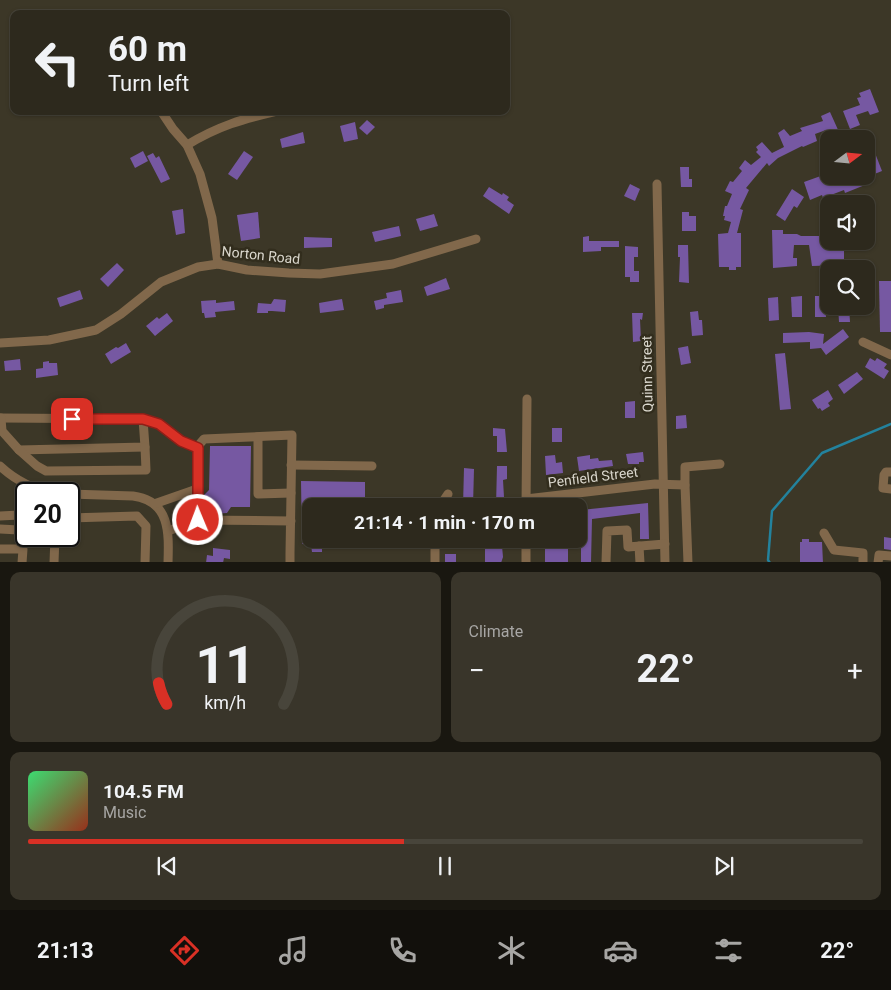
<!DOCTYPE html>
<meta charset="utf-8">
<style>
body{margin:0;font-family:Roboto,sans-serif;background:#39352a;color:#f1f3f6;height:100vh;display:flex;flex-direction:column;font-size:19px;white-space:nowrap}
*{box-sizing:border-box;margin:0}
p{font-size:16px;color:#a7a6a4}
.icon{flex:none;width:28px;height:28px;fill:none;stroke:currentColor;stroke-width:2;stroke-linecap:round;stroke-linejoin:round}
.map{position:relative;height:562px;overflow:hidden}
.details{display:flex;flex-direction:column;gap:10px;padding:10px;background:#191710;flex:1}
.details>*{flex:none}
.top-card{position:absolute;left:10px;top:10px;width:500px;height:105px;border-radius:10px;box-shadow:0 1px 4px #0004,0 0 0 1px #48453b;background:#2d291d;color:#f1f3f6;overflow:hidden}
.needle{width:32px;rotate:74deg}
.tools{position:absolute;left:820px;top:130px;display:grid;gap:10px}
.tools a{display:grid;place-items:center;width:55px;height:55px;border-radius:10px;background:#2d291d;box-shadow:0 1px 4px #0004,0 0 0 1px #48453b;font-size:25px}
.speed{position:absolute;left:15px;top:482px;display:flex;gap:10px;font-size:25px;font-weight:700;text-align:center}
.speed>*{display:grid;place-content:center;width:65px;height:65px;border-radius:50%;background:#2d291d;box-shadow:0 1px 4px #0004,0 0 0 1px #48453b;line-height:1}
.speed .limit{border:2px solid #111;border-radius:8px;background:#fff;color:#111}
.pin{position:absolute;display:grid;place-items:center;width:42px;height:42px;color:#fff;margin:-21px;border-radius:10px;box-shadow:0 2px 8px #0006}
.me{position:absolute;width:55px;margin:-28px;rotate:359deg;stroke-linejoin:round;filter:drop-shadow(0 0 4px #0008)}
.turn{display:flex;align-items:center;gap:18px;height:105px;padding:0 15px;font-size:22px}
.turn .icon{width:65px;height:65px;stroke-width:2.5}
.turn b{display:block;font-size:35px;line-height:42px}
.big{font-size:38px;font-weight:700;line-height:1.1}
.details .widget{flex:1;display:flex;flex-direction:column;justify-content:center;gap:8px;min-width:0;padding:0 18px;border-radius:10px;background:#39352a}
.details .dial{align-items:center;gap:0}
.dial svg{height:130px;overflow:visible;fill:none;stroke:#48453b;stroke-width:7;stroke-linecap:round;text-anchor:middle}
.dial text{fill:#f1f3f6;stroke:none}
.song{display:flex;align-items:center;gap:15px}
.cover{width:60px;height:60px;border-radius:8px;background:linear-gradient(135deg,hsl(140 70% 55%),hsl(10 70% 35%))}
.played{height:5px;border-radius:2px;background:linear-gradient(90deg,#d93025 45%,#48453b 45%)}
.keys{display:flex;justify-content:space-around;direction:ltr}
.heat{display:flex;justify-content:space-between;align-items:center;font-size:28px;direction:ltr}
.details .tiles{flex:1;display:grid;gap:10px;grid-template-columns:1fr 1fr}
.widget:last-child{grid-column:span 2}
.trip{position:absolute;left:302px;top:498px;width:285px;height:50px;border-radius:10px;background:#2d291d;box-shadow:0 1px 4px #0004,0 0 0 1px #48453b;font-weight:700;line-height:50px;text-align:center}
.tabs{display:flex;height:80px;justify-content:space-around;align-items:center;background:#12100c;color:#a7a6a4}
.tabs .icon{width:35px;height:35px}
.tabs .on{color:#d93025}
.tabs b{font-size:22px;color:#f1f3f6}
.map>svg:first-child{display:block}
</style>
<div class="map">
<svg width="891" height="563" viewBox="0 0 891 563">
<rect width="100%" height="100%" fill="#3c3727"/>
<g fill="none" stroke-linecap="round" stroke-linejoin="round">
<!-- stream -->
<polyline stroke="#23829d" stroke-width="2.5" points="770,563 768,560 772,511 822,453 891,424"/>
</g>
<!-- building -->
<g fill="#7658a2">
<polygon points="870,89 879,112 870,115 868,111 856,115 860,125 850,129 843,111 860,105 857,98 861,97 859,93"/>
<polygon points="830,112 839,132 829,136 826,130 815,134 817,141 803,147 802,146 778,158 769,166 767,163 746,188 749,190 740,209 743,210 737,233 741,233 741,267 736,267 736,270 729,270 729,267 719,267 718,234 728,233 731,222 724,220 725,216 723,216 725,206 727,206 732,194 725,191 730,181 733,182 742,171 739,168 745,160 751,165 761,157 756,152 758,150 756,147 762,142 772,153 784,147 778,133 784,129 790,136 802,131 800,128 823,121 821,116"/>
<polygon points="367,120 375,127 367,135 359,128"/>
<polygon points="355,122 358,139 344,142 340,126"/>
<polygon points="303,132 305,143 282,148 280,139"/>
<polygon points="143,151 148,161 135,168 130,158"/>
<polygon points="244,151 253,157 237,180 228,174"/>
<polygon points="153,153 156,158 159,156 170,179 161,183 147,156"/>
<polygon points="875,153 882,171 872,175 866,157"/>
<polygon points="680,167 689,167 689,179 692,179 692,187 681,187"/>
<polygon points="829,173 829,176 865,176 870,183 845,193 844,190 823,198 822,195 810,200 804,182"/>
<polygon points="630,184 640,189 635,201 624,196"/>
<polygon points="489,187 502,195 503,193 509,197 507,200 514,205 509,214 483,196"/>
<polygon points="792,189 804,197 797,208 794,206 785,221 776,215"/>
<polygon points="183,209 185,233 176,235 172,211"/>
<polygon points="258,212 260,238 241,241 237,215"/>
<polygon points="682,212 689,212 689,216 696,216 696,231 682,231"/>
<polygon points="434,214 438,226 420,231 416,219"/>
<polygon points="399,226 401,236 375,242 372,232"/>
<polygon points="772,230 783,230 783,234 797,234 801,236 829,236 829,243 844,243 844,265 812,266 809,245 794,245 793,258 797,258 797,266 773,268"/>
<polygon points="589,236 589,241 619,241 619,247 601,247 601,251 583,252 583,237"/>
<polygon points="304,237 332,238 332,247 304,248"/>
<polygon points="678,245 688,245 689,283 679,282 680,257 678,257"/>
<polygon points="625,246 638,247 638,257 634,257 634,271 639,271 639,282 630,282 630,277 625,277"/>
<polygon points="117,263 124,270 108,287 100,279"/>
<polygon points="446,278 450,289 427,296 424,287"/>
<polygon points="879,281 891,281 891,332 880,332"/>
<polygon points="80,290 83,299 60,307 57,298"/>
<polygon points="401,290 403,302 384,305 384,308 376,310 374,301 387,298 386,293"/>
<polygon points="802,296 802,317 792,317 791,297"/>
<polygon points="815,296 825,296 826,317 815,317"/>
<polygon points="778,297 779,320 769,321 768,298"/>
<polygon points="274,299 286,300 285,312 272,311 268,311 268,313 257,313 258,303 271,304"/>
<polygon points="342,299 344,310 320,313 319,303"/>
<polygon points="216,300 216,303 234,301 235,310 215,312 216,317 205,318 204,313 202,313 201,301"/>
<polygon points="838,306 849,306 850,322 839,322"/>
<polygon points="698,311 699,320 702,320 703,335 692,336 690,312"/>
<polygon points="167,313 173,321 155,336 146,326 157,317 159,319"/>
<polygon points="632,313 643,313 642,320 640,319 641,341 633,342"/>
<polygon points="843,329 849,337 826,355 821,348 810,349 810,342 783,343 783,333 809,332 824,334 823,344"/>
<polygon points="126,343 131,352 111,364 105,354 116,347 118,348"/>
<polygon points="688,346 691,363 681,365 678,348"/>
<polygon points="785,353 791,409 780,410 775,354"/>
<polygon points="870,358 875,361 877,358 887,364 884,368 889,371 884,379 865,367"/>
<polygon points="20,359 21,370 5,371 4,361"/>
<polygon points="49,361 49,363 57,363 58,375 36,378 36,369 43,368 43,362"/>
<polygon points="857,372 863,379 844,394 838,385"/>
<polygon points="828,390 833,399 828,403 830,406 822,411 820,408 818,409 812,400"/>
<polygon points="635,401 635,418 625,418 625,402"/>
<polygon points="686,415 687,428 676,429 676,416"/>
<polygon points="493,428 505,429 507,452 497,452 497,436 493,436"/>
<rect x="552" y="428" width="10" height="14"/>
<polygon points="210,446 251,446 250,507 231,507 227,513 212,514 209,513 204,506 204,495 209,490"/>
<polygon points="643,452 644,462 639,462 639,464 628,464 626,454"/>
<polygon points="555,455 556,463 562,462 563,473 546,475 545,456"/>
<polygon points="590,455 590,459 598,458 599,461 612,460 613,466 579,471 577,457"/>
<polygon points="497,466 507,466 507,479 503,480 504,497 507,497 508,506 496,506"/>
<polygon points="464,468 474,469 473,506 463,506"/>
<polygon points="301,481 365,482 365,506 311,506 311,539 349,539 348,546 322,545 322,552 312,552 311,545 302,544"/>
<polygon points="648,503 649,539 640,539 640,513 592,519 591,563 581,563 581,510"/>
<polygon points="884,537 891,538 891,550 884,549"/>
<rect x="545" y="539" width="23" height="24"/>
<polygon points="802,539 809,539 809,542 822,542 823,563 800,563 800,542 802,542"/>
<polygon points="485,542 502,546 503,557 501,563 485,563"/>
<polygon points="213,548 230,550 230,559 224,558 223,563 206,563 207,555 213,556"/>
<rect x="445" y="554" width="11" height="9"/>
</g>
<g fill="none" stroke-linecap="round" stroke-linejoin="round">
<!-- minor -->
<g stroke="#81684b" stroke-width="9">
<polyline points="161,111 173,129 187,145 200,174 212,218 218,264"/>
<path d="M187,145C218,126 243,119 277,111"/>
<polyline points="657,184 665,563"/>
<polyline points="863,342 891,355"/>
<polyline points="0,343 49,340 96,330 121,314 161,282 198,267 218,264 247,270 289,273 320,274 393,264 476,239"/>
<polyline points="0,418 143,419 159,424 181,441 198,448"/>
<polyline points="1,418 2,431 19,450 145,447 143,419"/>
<polyline points="258,437 258,494 291,493"/>
<polyline points="19,450 37,466 46,471 146,470 145,447"/>
<polyline points="291,465 372,466"/>
<path d="M0,466C16,481 35,490 56,494"/>
<polyline points="891,472 886,472 884,475 883,488 891,489"/>
<polyline points="685,485 688,563"/>
<path d="M69,494L133,496C170,501 169,532 168,563"/>
<polyline points="526,499 655,484 685,485 685,467 720,464"/>
<polyline points="154,504 197,489"/>
<polyline points="440,506 448,494"/>
<polyline points="526,506 527,399"/>
<polyline points="0,516 19,515 19,530 0,529"/>
<polyline points="69,518 137,516 146,526 145,563"/>
<polyline points="168,531 198,520"/>
<polyline points="824,533 834,550 863,553 863,563"/>
<polyline points="494,539 526,542"/>
<polyline points="639,546 640,563"/>
<polyline points="0,549 23,549 22,563"/>
<polyline points="54,563 55,536"/>
<path d="M290,563V553C291,514 291,474 292,435L204,439L198,446V520L291,521"/>
<polyline points="435,563 435,539"/>
<polyline points="526,563 526,539"/>
<polyline points="606,563 607,531 627,530 628,547 665,544"/>
<polyline points="878,563 879,555 891,556"/>
</g>
</g>
<g fill="none" stroke-linecap="round" stroke-linejoin="round">
<defs>
<polyline id="route" points="72,419 143,419 159,424 181,441 198,448 198,520"/>
</defs>
<!-- route casing -->
<use href="#route" stroke="#8d1f18" stroke-width="12"/>
<!-- route -->
<use href="#route" stroke="#d93025" stroke-width="9"/>
</g>
<g text-anchor="middle" dominant-baseline="central" stroke-width="5" stroke-linejoin="round" paint-order="stroke">
<!-- street labels -->
<g font-size="14" fill="#dad7cd" stroke="#322d1d">
<text transform="translate(261 255) rotate(6)">Norton Road</text>
<text transform="translate(647 374) rotate(-91)">Quinn Street</text>
<text transform="translate(593 477) rotate(-7)">Penfield Street</text>
</g>
</g>
</svg>
<div class="tools">
<a><svg class="needle" viewBox="-14 -14 28 28"><path d="M0-13l5 13h-10z" fill="#e53935"/><path d="M0 13l5-13h-10z" fill="#a7a6a4"/></svg></a>
<a><svg class="icon" aria-label="sound" viewBox="0 0 24 24"><path d="M4 9h4l5-4v14l-5-4H4zM17 9q2 3 0 6"/></svg></a>
<a><svg class="icon" aria-label="search" viewBox="0 0 24 24"><circle cx="10" cy="10" r="6"/><path d="M15 15l6 6"/></svg></a>
</div>
<div class="speed"><div class="limit">20</div></div>
<div class="pin" style="left:72px;top:419px;background:#d93025"><svg class="icon" aria-label="arrive" viewBox="0 0 24 24"><path d="M6 21V4h12l-3 4 3 4H6"/></svg></div>
<svg class="me" style="left:198px;top:520px" viewBox="-20 -20 40 40"><circle r="17" fill="#d93025" stroke="#fff" stroke-width="3"/><path d="M0-11L8 9 0 5-8 9z" fill="#fff"/></svg>
<div class="trip">21:14 · 1 min · 170 m</div>
<div class="top-card">
<div class="turn"><svg class="icon" aria-label="left" viewBox="0 0 24 24"><path d="M17 20v-9H6M10 6l-5 5 5 5"/></svg><div><b>60 m</b>Turn left</div></div>
</div>
</div>
<section class="details">
<div class="tiles">
<div class="widget dial"><svg viewBox="0 0 100 80">
<path d="M14 69A42 42 0 1 1 86 69"/>
<path d="M14 69A42 42 0 0 1 9 56" stroke="#d93025"/>
<text x="50" y="56" font-size="32" font-weight="700">11</text>
<text x="50" y="72" font-size="11">km/h</text>
</svg></div>
<div class="widget"><p>Climate</p>
<div class="heat"><a>−</a><b class="big">22°</b><a>+</a></div>
</div>
<div class="widget">
<div class="song"><i class="cover"></i><div><b>104.5 FM</b><p>Music</p></div></div>
<div class="played"></div>
<div class="keys"><svg class="icon" aria-label="previous" viewBox="0 0 24 24"><path d="M18 5L8 12l10 7zM5 5v14"/></svg><svg class="icon" aria-label="pause" viewBox="0 0 24 24"><path d="M8 5v14M16 5v14"/></svg><svg class="icon" aria-label="next" viewBox="0 0 24 24"><path d="M6 5l10 7-10 7zM19 5v14"/></svg></div>
</div>
</div>
</section>
<nav class="tabs">
<b>21:13</b>
<svg class="icon on" aria-label="directions" viewBox="0 0 24 24"><path d="M12 3l9 9-9 9-9-9zM9 14v-3h6M13 9l2 2-2 2"/></svg>
<svg class="icon" aria-label="music" viewBox="0 0 24 24"><path d="M9 18V5l10-2v13"/><circle cx="6" cy="18" r="3"/><circle cx="16" cy="16" r="3"/></svg>
<svg class="icon" aria-label="phone" viewBox="0 0 24 24"><path d="M5 4h4l2 5-3 2q2 4 5 5l2-3 5 2v4C11 20 4 13 5 4z"/></svg>
<svg class="icon" aria-label="climate" viewBox="0 0 24 24"><path d="M12 3v18M4 7l16 10M4 17L20 7"/></svg>
<svg class="icon" aria-label="car" viewBox="0 0 24 24"><path d="M5 17H2v-5l4-1 3-4h7l3 4 3 1v5h-3M9 17h6M6 11h13"/><circle cx="7" cy="17" r="2"/><circle cx="17" cy="17" r="2"/></svg>
<svg class="icon" aria-label="filters" viewBox="0 0 24 24"><path d="M4 7h16M4 17h16"/><circle cx="9" cy="7" r="2"/><circle cx="15" cy="17" r="2"/></svg>
<b>22°</b>
</nav>
